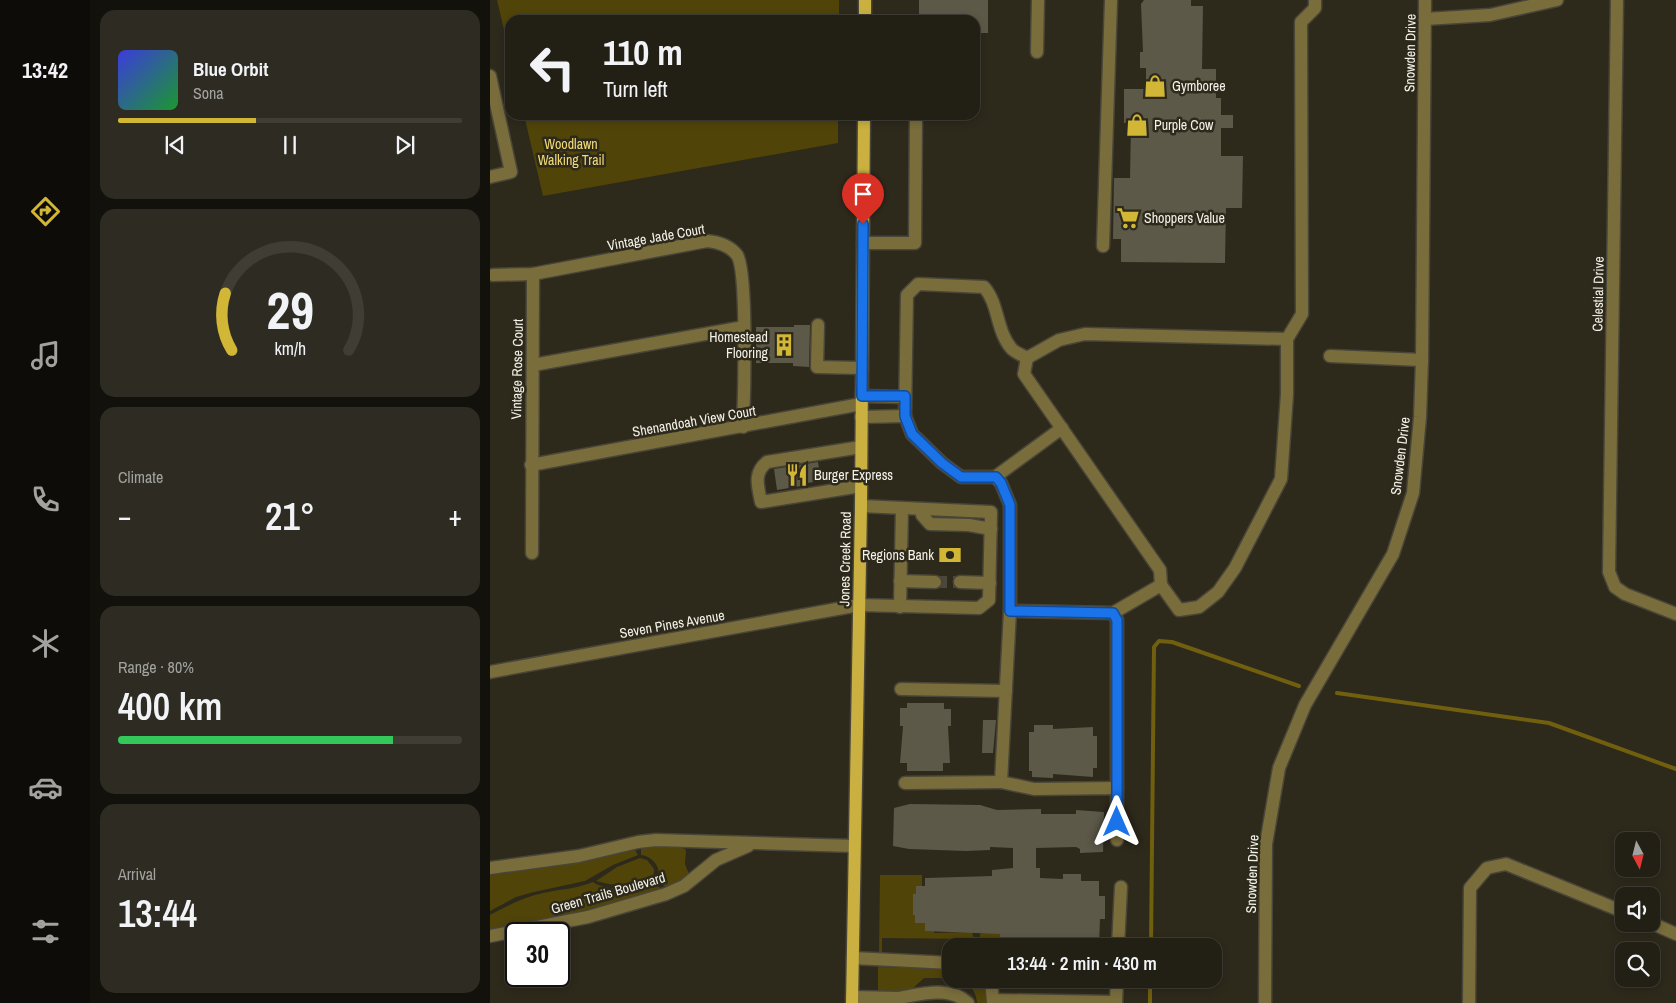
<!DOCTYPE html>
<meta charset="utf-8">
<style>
body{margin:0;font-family:"Archivo Narrow",sans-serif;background:#2e2c22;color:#f1f3f6;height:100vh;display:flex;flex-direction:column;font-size:19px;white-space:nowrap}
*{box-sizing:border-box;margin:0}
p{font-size:16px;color:#a2a2a0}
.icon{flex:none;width:28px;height:28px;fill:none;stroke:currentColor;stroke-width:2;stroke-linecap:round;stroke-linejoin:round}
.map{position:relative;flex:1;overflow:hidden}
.sheet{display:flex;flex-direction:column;gap:10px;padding:10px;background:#13110b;width:400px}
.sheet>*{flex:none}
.top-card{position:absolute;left:15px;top:15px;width:475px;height:105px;border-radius:15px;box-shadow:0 2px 8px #0003,0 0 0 1px #3f3d34;background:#221f14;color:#f1f3f6;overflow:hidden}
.needle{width:32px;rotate:173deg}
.controls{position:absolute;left:1125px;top:832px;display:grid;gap:10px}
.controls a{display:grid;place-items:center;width:45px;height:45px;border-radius:10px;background:#221f14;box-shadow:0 2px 8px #0003,0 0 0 1px #3f3d34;font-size:25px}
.speed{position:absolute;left:15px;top:922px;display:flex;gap:10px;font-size:25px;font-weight:700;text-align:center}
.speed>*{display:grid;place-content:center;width:65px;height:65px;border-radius:50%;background:#221f14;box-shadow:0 2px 8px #0003,0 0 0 1px #3f3d34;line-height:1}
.speed .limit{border:2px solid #111;border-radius:8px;background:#fff;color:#111}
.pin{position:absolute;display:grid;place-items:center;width:42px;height:42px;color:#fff;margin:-51px -21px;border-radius:50% 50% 50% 0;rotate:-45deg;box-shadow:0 0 5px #0007}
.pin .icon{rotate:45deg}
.me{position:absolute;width:55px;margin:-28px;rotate:0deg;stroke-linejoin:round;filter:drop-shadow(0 0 4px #0008)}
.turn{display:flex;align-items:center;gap:18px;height:105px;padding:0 15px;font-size:22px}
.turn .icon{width:65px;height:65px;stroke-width:2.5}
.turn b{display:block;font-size:35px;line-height:42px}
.big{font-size:38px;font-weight:600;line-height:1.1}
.sheet .widget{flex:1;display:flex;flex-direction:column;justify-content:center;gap:8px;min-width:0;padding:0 18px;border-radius:15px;background:#2e2c22}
.sheet .dial{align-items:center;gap:0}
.dial svg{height:130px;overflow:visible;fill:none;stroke:#3f3d34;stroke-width:7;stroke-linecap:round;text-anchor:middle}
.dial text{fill:#f1f3f6;stroke:none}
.song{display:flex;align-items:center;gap:15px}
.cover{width:60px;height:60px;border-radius:8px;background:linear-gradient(135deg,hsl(240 70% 55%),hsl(130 70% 35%))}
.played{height:5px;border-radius:2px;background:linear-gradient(90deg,#d2b736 40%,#3f3d34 40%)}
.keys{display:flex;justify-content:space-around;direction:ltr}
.heat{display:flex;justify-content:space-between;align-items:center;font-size:28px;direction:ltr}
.charge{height:8px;border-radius:4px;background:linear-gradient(90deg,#34c759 80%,#3f3d34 0)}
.trip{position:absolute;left:452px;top:938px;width:280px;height:50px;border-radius:15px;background:#221f14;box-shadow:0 2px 8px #0003,0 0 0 1px #3f3d34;font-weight:600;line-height:50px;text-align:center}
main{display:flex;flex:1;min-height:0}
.tabs{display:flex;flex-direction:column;width:90px;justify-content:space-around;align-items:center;background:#0e0c08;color:#a2a2a0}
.tabs .icon{width:35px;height:35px}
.tabs .selected{color:#d2b736}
.tabs b{font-size:22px;color:#f1f3f6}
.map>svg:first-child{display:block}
</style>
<main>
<nav class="tabs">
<b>13:42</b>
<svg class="icon selected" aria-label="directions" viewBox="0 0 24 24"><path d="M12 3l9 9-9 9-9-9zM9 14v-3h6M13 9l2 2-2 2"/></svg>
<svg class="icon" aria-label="music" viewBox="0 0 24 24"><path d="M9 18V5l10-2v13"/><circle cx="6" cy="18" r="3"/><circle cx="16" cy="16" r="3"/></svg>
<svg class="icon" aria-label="phone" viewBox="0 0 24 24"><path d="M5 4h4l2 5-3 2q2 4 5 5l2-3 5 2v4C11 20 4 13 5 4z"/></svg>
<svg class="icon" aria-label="climate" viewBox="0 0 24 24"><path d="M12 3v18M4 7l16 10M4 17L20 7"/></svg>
<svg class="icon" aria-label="car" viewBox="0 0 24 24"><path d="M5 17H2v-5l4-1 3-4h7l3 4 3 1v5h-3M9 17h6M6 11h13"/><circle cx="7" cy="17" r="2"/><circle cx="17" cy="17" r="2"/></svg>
<svg class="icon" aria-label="filters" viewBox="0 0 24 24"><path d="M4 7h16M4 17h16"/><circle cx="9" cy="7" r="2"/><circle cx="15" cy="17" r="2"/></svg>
</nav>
<section class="sheet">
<div class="widget">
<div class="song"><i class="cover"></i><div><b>Blue Orbit</b><p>Sona</p></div></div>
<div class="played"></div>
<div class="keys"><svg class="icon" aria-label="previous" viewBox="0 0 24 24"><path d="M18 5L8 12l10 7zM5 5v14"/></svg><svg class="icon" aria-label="pause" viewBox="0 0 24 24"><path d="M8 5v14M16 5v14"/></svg><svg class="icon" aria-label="next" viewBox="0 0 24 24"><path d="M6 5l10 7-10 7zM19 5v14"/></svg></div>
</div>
<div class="widget dial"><svg viewBox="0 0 100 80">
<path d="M14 69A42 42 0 1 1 86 69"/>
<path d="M14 69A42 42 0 0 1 10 34" stroke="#d2b736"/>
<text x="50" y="56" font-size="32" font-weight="700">29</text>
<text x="50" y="72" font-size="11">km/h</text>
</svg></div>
<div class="widget"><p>Climate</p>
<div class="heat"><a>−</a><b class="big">21°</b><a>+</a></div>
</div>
<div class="widget"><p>Range · 80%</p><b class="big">400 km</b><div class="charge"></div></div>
<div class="widget"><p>Arrival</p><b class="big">13:44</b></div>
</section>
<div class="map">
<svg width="1186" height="1003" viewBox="0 0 1186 1003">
<rect width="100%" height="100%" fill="#2d291b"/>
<!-- green -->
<g fill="#504409">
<polygon points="7,0 349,0 349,20 20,20 20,55"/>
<polygon points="34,115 348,115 348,143 53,196"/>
<path d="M166,846H189L196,850L195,864L199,874L195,880L177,888L166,880L169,875C169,865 162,856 151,855V847Z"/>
<polygon points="144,848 148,855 123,865 95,881 44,892 26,897 0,911 0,873"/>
<path d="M150,858L157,860L164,869C165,894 121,885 106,881L127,867Z"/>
<polygon points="390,875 432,875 432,886 426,886 426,894 423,894 423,915 425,915 425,923 435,923 435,931 444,931 444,933 482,932 484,939 392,938 392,952 389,952"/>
<path d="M103,882C114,891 153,892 164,882L172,890L110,909L0,931V915C17,906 34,897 53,893C71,889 86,889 103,882Z"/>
<polygon points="510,925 510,946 506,946 506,938 498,938 498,946 494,946 490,941 490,934"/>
<polygon points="388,967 461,968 461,978 434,978 422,989 413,993 388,991"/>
<path d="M468,979H495L496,1003H487C486,990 479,983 468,979Z"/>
</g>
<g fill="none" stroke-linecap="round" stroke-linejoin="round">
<!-- stream -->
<g stroke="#705f0e" stroke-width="4">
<polyline points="847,693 1059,723 1186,769"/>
<polyline points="661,946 664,647 669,641 682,642 809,686"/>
<polyline points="660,1003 660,979"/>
</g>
</g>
<!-- building -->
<g fill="#5d5949">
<polygon points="429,0 498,0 498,33 485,33 485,20 429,20"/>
<polygon points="654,0 701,0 701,6 713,6 712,69 726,69 726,98 731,98 731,115 743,115 743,128 731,128 731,156 753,156 752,208 736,208 735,263 631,262 631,239 623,239 624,178 640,178 641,123 634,123 634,89 656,89 656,68 650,68 650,52 653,52 651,4"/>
<polygon points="304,325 320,325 319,367 303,366 303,363 266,363 266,327 304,327"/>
<polygon points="328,462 331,481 317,483 317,485 287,490 284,469"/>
<polygon points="417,703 454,703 454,709 461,709 461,726 458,726 460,763 453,763 453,771 417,771 417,763 410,763 413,726 410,726 410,708 417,708"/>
<polygon points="493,720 506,720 503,753 492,753"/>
<polygon points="544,725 563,725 563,729 603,727 603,736 607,736 607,768 603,768 603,777 563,774 563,778 542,777 542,771 539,771 539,732 544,732"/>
<polygon points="420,804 490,805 507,810 551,809 551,814 586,814 586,810 614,812 613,852 590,853 590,849 586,847 546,848 546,868 550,868 550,878 573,879 573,874 591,874 591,881 609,881 609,896 615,896 615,919 610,919 609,946 517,946 517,943 510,943 510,934 435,931 435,923 425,923 425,915 423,915 423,894 426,894 426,886 435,886 435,878 502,876 502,870 523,868 523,848 500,847 500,850 476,851 419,849 403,846 404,808"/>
</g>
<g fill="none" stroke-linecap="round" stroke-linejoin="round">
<!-- minor-tunnel -->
<polyline stroke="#4b473a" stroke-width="12" stroke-dasharray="12 6" stroke-linecap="butt" points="445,582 470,582"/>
<defs>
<g id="minor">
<polyline points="1127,0 1119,572 1125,587 1135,594 1186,614"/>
<polyline points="935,19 1000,15 1067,0"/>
<polyline points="547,52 548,0"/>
<polyline points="0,76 21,172 0,177"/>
<polyline points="373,243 425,243 426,115"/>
<polyline points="613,246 621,0"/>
<path d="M3,275L43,274L217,241C228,242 240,246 247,255C258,271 254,401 253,427"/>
<polyline points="328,325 327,367 372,368"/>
<polyline points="840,356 932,360"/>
<path d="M537,358C532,355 524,352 521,348C506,330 509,304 494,287L428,284L417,295L415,416L422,434L452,463L471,477H505L511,483L520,505V611L511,782L544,789L627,788V840"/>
<polyline points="43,365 254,327"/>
<polyline points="372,396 415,397"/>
<polyline points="371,417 415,416"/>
<polyline points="41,465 371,404"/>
<polyline points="505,477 572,428"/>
<path d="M371,486L271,502C268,486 263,473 277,462L371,447"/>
<polyline points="432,509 432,515 440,524 479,525 501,529"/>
<polyline points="42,553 43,274"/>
<polyline points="410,581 445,582"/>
<polyline points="470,582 500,583"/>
<polyline points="671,585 670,570 534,374 537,358 569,340 595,334 797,339"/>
<polyline points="410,607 412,508"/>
<polyline points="520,611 623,613 627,620 627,788"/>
<polyline points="623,613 671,585 689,610 709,607 728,592 745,568 791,479 797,394 797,339 812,314 811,22 825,8 825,0"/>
<polyline points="0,672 369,605 489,608 499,600 501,512 371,506"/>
<polyline points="411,689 516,691"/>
<polyline points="415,783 511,782"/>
<polyline points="0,868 89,856 148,842 166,840 364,846"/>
<polyline points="1161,923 1186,934"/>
<polyline points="0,936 98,917 176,894 194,886 226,860 258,846"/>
<polyline points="628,946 631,887"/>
<polyline points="363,958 461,963"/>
<polyline points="501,979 503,1003"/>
<polyline points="362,997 409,998 409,1003"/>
<path d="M409,998C431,994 460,986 478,1003"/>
<polyline points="503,1000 626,1002"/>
<polyline points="626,1003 627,979"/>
<polyline points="775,1003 776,844 789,768 815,705 903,554 923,493 930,417 932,360 935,0"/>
<polyline points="979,1003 980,888 997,868 1016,864 1134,912"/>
</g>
<g id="major">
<polyline points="375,20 375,0"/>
<polyline points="362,1003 371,506 374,115"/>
</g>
</defs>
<!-- minor casing -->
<use href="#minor" stroke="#494538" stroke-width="15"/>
<!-- major casing -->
<use href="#major" stroke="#494538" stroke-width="15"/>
<!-- minor -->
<use href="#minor" stroke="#796d3c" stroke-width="12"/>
<!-- major -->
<use href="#major" stroke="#c9b040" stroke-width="12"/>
</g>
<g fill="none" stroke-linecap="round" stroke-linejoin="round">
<defs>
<polyline id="route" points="373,224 372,396 415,396 415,416 422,434 452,463 471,477 506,477 511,483 520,505 520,611 623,613 627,620 627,822"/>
</defs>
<!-- route casing -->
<use href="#route" stroke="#114b97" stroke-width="12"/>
<!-- route -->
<use href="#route" stroke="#1a73e8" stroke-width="9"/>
</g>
<!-- icons -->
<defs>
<symbol id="shop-bare" viewBox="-9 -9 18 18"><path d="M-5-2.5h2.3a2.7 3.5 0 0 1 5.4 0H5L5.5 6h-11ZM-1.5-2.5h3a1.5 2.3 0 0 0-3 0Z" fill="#d2b736" stroke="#2d291b" stroke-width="2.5" paint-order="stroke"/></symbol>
<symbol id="supermarket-bare" viewBox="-9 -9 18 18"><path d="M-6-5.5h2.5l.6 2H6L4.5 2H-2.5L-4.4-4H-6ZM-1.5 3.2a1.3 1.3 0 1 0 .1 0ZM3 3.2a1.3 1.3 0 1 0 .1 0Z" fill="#d2b736" stroke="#2d291b" stroke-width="2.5" paint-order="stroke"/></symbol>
<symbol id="building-bare" viewBox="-9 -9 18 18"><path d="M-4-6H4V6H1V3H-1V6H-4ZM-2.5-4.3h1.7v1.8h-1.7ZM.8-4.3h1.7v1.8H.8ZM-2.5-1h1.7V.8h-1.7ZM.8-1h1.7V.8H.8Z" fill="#d2b736" stroke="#2d291b" stroke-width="2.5" paint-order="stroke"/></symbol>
<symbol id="restaurant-bare" viewBox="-9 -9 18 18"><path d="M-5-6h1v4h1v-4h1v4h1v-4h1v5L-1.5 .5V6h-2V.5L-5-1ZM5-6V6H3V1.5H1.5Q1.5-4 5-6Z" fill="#d2b736" stroke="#2d291b" stroke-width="2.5" paint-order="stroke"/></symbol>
<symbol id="bank-bare" viewBox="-9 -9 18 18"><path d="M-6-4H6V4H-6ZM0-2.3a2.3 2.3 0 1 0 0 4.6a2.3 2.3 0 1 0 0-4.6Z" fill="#d2b736" stroke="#2d291b" stroke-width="2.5" paint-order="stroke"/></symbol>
</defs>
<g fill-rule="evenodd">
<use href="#shop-bare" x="649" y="70" width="32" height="32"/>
<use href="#shop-bare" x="631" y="109" width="32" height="32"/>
<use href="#supermarket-bare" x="622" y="202" width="32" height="32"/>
<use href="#building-bare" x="278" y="329" width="32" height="32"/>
<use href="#restaurant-bare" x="291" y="459" width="32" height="32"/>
<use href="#bank-bare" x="444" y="539" width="32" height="32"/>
</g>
<g text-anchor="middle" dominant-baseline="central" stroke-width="5" stroke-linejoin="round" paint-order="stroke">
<!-- street labels -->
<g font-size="14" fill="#f4f2e8" stroke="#2d291b">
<text transform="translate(920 53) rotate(-89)">Snowden Drive</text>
<text transform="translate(166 237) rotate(-10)">Vintage Jade Court</text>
<text transform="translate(1108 294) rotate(-89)">Celestial Drive</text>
<text transform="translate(27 369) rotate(-89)">Vintage Rose Court</text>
<text transform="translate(204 421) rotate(-10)">Shenandoah View Court</text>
<text transform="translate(910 456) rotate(-83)">Snowden Drive</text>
<text transform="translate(355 559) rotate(-89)">Jones Creek Road</text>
<text transform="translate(182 624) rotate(-10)">Seven Pines Avenue</text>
<text transform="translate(762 874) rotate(-88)">Snowden Drive</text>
<text transform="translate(118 893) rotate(-16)">Green Trails Boulevard</text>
</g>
<!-- poi labels -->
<g font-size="14" fill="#f4f2e8" stroke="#2d291b" text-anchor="start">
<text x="682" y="86">Gymboree</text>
<text x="664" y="125">Purple Cow</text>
<text x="654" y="218">Shoppers Value</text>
<text x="278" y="337" text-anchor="end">Homestead<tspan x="278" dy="16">Flooring</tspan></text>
<text x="324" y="475">Burger Express</text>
<text x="444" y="555" text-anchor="end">Regions Bank</text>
</g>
<!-- park labels -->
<g font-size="14" fill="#f2db75" stroke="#2d291b">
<text x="81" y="144">Woodlawn<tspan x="81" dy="16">Walking Trail</tspan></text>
</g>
</g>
</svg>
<div class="controls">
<a><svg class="needle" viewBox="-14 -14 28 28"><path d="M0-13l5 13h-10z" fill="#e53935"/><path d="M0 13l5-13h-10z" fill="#a2a2a0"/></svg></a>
<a><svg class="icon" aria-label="sound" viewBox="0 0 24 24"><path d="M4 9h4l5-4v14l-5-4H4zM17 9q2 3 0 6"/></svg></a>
<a><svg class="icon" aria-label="search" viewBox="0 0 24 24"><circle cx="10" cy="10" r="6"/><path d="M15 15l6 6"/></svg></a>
</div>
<div class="speed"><div class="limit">30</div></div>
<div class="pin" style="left:373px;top:224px;background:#d93025"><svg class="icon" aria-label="arrive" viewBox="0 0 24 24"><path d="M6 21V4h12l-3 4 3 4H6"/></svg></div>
<svg class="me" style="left:627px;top:822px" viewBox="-20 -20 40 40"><path d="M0-17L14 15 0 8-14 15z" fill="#1a73e8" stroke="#fff" stroke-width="4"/></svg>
<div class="trip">13:44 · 2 min · 430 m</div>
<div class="top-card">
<div class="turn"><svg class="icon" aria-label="left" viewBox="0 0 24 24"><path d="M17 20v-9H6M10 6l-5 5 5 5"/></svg><div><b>110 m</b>Turn left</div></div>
</div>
</div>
</main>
